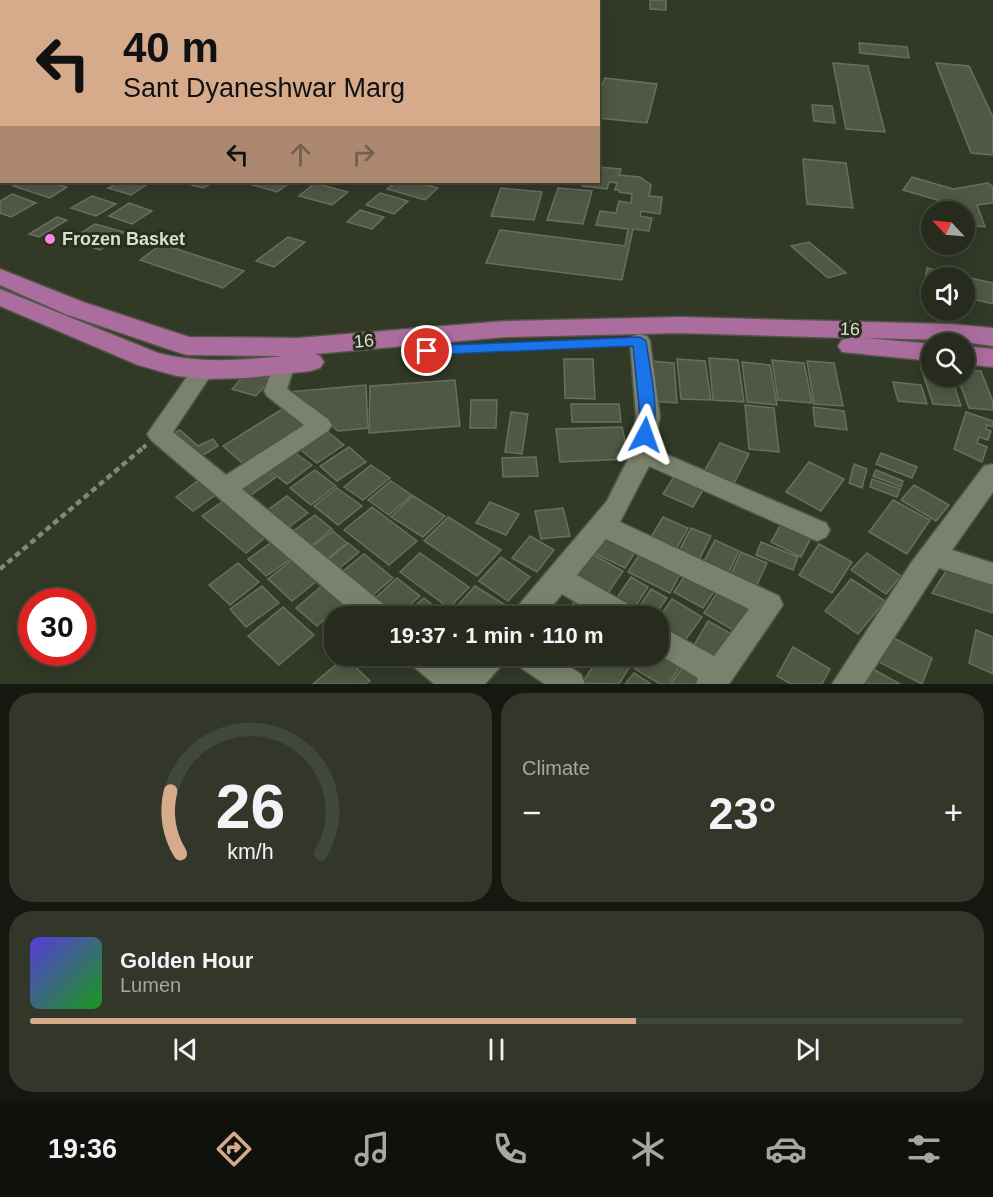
<!DOCTYPE html>
<meta charset="utf-8">
<style>
body{margin:0;font-family:Arial,sans-serif;background:#32372a;color:#f1f3f6;height:100vh;display:flex;flex-direction:column;font-size:22px;white-space:nowrap}
*{box-sizing:border-box;margin:0}
p{font-size:20px;color:#a4a7a4}
.icon{flex:none;width:33px;height:33px;fill:none;stroke:currentColor;stroke-width:2;stroke-linecap:round;stroke-linejoin:round}
.map{position:relative;height:684px;overflow:hidden}
.drawer{display:flex;flex-direction:column;gap:9px;padding:9px;background:#151810;flex:1}
.drawer>*{flex:none}
.top-card{position:absolute;left:0px;top:0px;width:600px;height:183px;box-shadow:0 3px 15px #0003,0 0 0 2px #42473b;background:#d6ab8b;color:#111;overflow:hidden}
.needle{width:39px;rotate:296deg}
.tools{position:absolute;left:921px;top:201px;display:grid;gap:12px}
.tools a{display:grid;place-items:center;width:54px;height:54px;border-radius:50%;background:#262b1d;box-shadow:0 3px 15px #0003,0 0 0 2px #42473b;font-size:30px}
.speed{position:absolute;left:18px;top:588px;display:flex;gap:12px;font-size:30px;font-weight:700;text-align:center}
.speed>*{display:grid;place-content:center;width:78px;height:78px;border-radius:50%;background:#262b1d;box-shadow:0 3px 15px #0003,0 0 0 2px #42473b;line-height:1}
.speed .limit{border:9px solid #d22;background:#fff;color:#111}
.pin{position:absolute;display:grid;place-items:center;width:51px;height:51px;color:#fff;margin:-26px;border:3px solid #fff;border-radius:50%;box-shadow:0 2px 6px #0007}
.me{position:absolute;width:66px;margin:-33px;rotate:4deg;stroke-linejoin:round;filter:drop-shadow(0 0 4px #0008)}
.turn{display:flex;align-items:center;gap:21px;height:126px;padding:0 24px;font-size:27px}
.turn .icon{width:78px;height:78px;stroke-width:2.5}
.turn b{display:block;font-size:42px;line-height:51px}
.lanes{display:flex;align-items:center;height:57px;padding:0 24px;background:#0003;justify-content:center;gap:30px;direction:ltr}
.lanes .off{opacity:.35}
.big{font-size:45px;font-weight:700;line-height:1.1}
.drawer .tile{flex:1;display:flex;flex-direction:column;justify-content:center;gap:9px;min-width:0;padding:0 21px;border-radius:24px;background:#32372a}
.drawer .dial{align-items:center;gap:0}
.dial svg{height:156px;overflow:visible;fill:none;stroke:#42473b;stroke-width:7;stroke-linecap:round;text-anchor:middle}
.dial text{fill:#f1f3f6;stroke:none}
.song{display:flex;align-items:center;gap:18px}
.cover{width:72px;height:72px;border-radius:9px;background:linear-gradient(135deg,hsl(250 70% 55%),hsl(120 70% 35%))}
.played{height:6px;border-radius:3px;background:linear-gradient(90deg,#d6ab8b 65%,#42473b 65%)}
.keys{display:flex;justify-content:space-around;direction:ltr}
.heat{display:flex;justify-content:space-between;align-items:center;font-size:33px;direction:ltr}
.drawer .tiles{flex:1;display:grid;gap:9px;grid-template-columns:1fr 1fr}
.tile:last-child{grid-column:span 2}
.trip{position:absolute;left:324px;top:606px;width:345px;height:60px;border-radius:24px;background:#262b1d;box-shadow:0 3px 15px #0003,0 0 0 2px #42473b;font-weight:700;line-height:60px;text-align:center}
.dock{display:flex;height:96px;justify-content:space-around;align-items:center;background:#0f110c;color:#a4a7a4}
.dock .icon{width:42px;height:42px}
.dock .on{color:#d6ab8b}
.dock b{font-size:27px;color:#f1f3f6}
.map>svg:first-child{display:block}
</style>
<div class="map">
<svg width="993" height="684" viewBox="0 0 993 684">
<rect width="100%" height="100%" fill="#323927"/>
<!-- building -->
<g fill="#505744" stroke="#68705c" stroke-width="1.5">
<polygon points="650,0 666,0 666,10 650,9"/>
<polygon points="859,43 907,47 909,58 860,53"/>
<polygon points="833,63 868,66 885,132 846,129"/>
<polygon points="936,63 969,66 993,117 993,155 971,153"/>
<polygon points="605,78 657,84 647,123 598,118 598,95"/>
<polygon points="812,105 832,106 835,123 814,121"/>
<polygon points="803,159 846,163 853,208 807,204"/>
<polygon points="598,167 621,169 619,175 640,177 651,185 649,196 662,197 660,214 641,211 640,216 652,218 649,231 633,229 622,280 486,263 500,230 625,246 628,229 596,225 600,211 616,213 619,201 631,203 632,194 619,192 619,190 615,190 617,183 609,182 607,189 582,186 583,182 598,182"/>
<polygon points="912,177 953,189 988,183 993,187 993,203 977,205 985,227 964,225 964,212 944,212 941,201 903,190"/>
<polygon points="22,182 47,182 67,187 50,198 13,186"/>
<polygon points="119,182 135,182 146,185 131,195 108,188"/>
<polygon points="181,182 214,182 203,188"/>
<polygon points="259,182 291,182 277,192 253,185"/>
<polygon points="396,182 415,182 438,188 425,200 387,189"/>
<polygon points="315,183 348,192 332,205 299,196"/>
<polygon points="501,188 542,192 534,220 491,216"/>
<polygon points="558,188 592,191 583,224 547,220"/>
<polygon points="380,193 408,201 394,214 366,205"/>
<polygon points="12,194 36,203 11,217 0,213 0,201"/>
<polygon points="92,196 116,204 96,216 71,208"/>
<polygon points="129,203 152,211 132,224 109,216"/>
<polygon points="360,210 384,217 372,229 347,222"/>
<polygon points="57,217 67,220 39,237 29,234"/>
<polygon points="95,224 124,232 100,250 70,240"/>
<polygon points="288,237 305,242 274,267 256,261"/>
<polygon points="809,242 846,273 828,278 791,246"/>
<polygon points="162,244 244,271 223,288 140,260"/>
<polygon points="927,268 993,283 993,304 964,297 964,278 932,278 932,290 924,288"/>
<polygon points="709,358 738,360 744,402 713,400"/>
<polygon points="564,359 593,359 595,399 565,398"/>
<polygon points="677,359 705,361 711,400 681,399"/>
<polygon points="772,360 804,363 812,403 778,400"/>
<polygon points="650,361 674,363 677,403 651,401"/>
<polygon points="807,361 834,363 843,406 814,404"/>
<polygon points="742,362 770,365 777,405 747,402"/>
<polygon points="921,368 932,369 932,376 951,376 961,406 933,404"/>
<polygon points="964,370 981,371 993,402 993,410 969,408 957,376 964,376"/>
<polygon points="247,372 271,379 256,396 232,389"/>
<polygon points="455,380 460,426 369,433 370,386"/>
<polygon points="893,382 921,385 927,404 898,401"/>
<polygon points="366,385 368,428 338,431 288,392"/>
<polygon points="471,400 497,400 496,428 470,428"/>
<polygon points="571,404 619,404 621,422 572,422"/>
<polygon points="289,405 314,425 248,468 223,446"/>
<polygon points="745,405 774,408 779,452 749,449"/>
<polygon points="813,407 844,411 847,430 815,426"/>
<polygon points="511,412 528,414 522,454 505,452"/>
<polygon points="966,412 993,421 993,427 987,425 986,429 991,431 988,440 979,437 977,443 987,447 982,462 954,449"/>
<polygon points="622,427 629,459 560,462 556,429"/>
<polygon points="323,428 344,445 317,463 296,446"/>
<polygon points="180,430 198,446 213,439 218,446 193,461 167,437"/>
<polygon points="720,443 749,454 731,489 701,477"/>
<polygon points="349,447 366,462 337,481 320,466"/>
<polygon points="288,448 312,465 287,484 263,466"/>
<polygon points="881,453 917,467 912,478 876,464"/>
<polygon points="536,457 538,476 503,477 502,458"/>
<polygon points="809,462 844,479 821,511 786,492"/>
<polygon points="854,464 867,469 862,488 849,483"/>
<polygon points="371,465 390,478 363,500 344,487"/>
<polygon points="262,468 275,478 248,497 235,487"/>
<polygon points="315,470 336,486 311,505 290,488"/>
<polygon points="876,470 903,481 901,487 873,476"/>
<polygon points="677,472 706,485 693,507 663,494"/>
<polygon points="203,477 221,491 193,511 176,497"/>
<polygon points="872,479 900,489 897,497 870,487"/>
<polygon points="391,481 412,495 389,515 368,500"/>
<polygon points="914,485 949,505 936,521 901,500"/>
<polygon points="337,488 362,506 338,525 314,506"/>
<polygon points="287,496 308,513 282,532 262,514"/>
<polygon points="413,496 445,516 423,537 391,517"/>
<polygon points="229,497 273,531 246,553 202,516"/>
<polygon points="893,500 930,520 907,554 869,532"/>
<polygon points="490,502 519,514 506,535 476,523"/>
<polygon points="372,507 417,541 389,565 344,530"/>
<polygon points="563,508 570,536 541,539 535,511"/>
<polygon points="315,515 332,529 306,550 288,535"/>
<polygon points="448,517 501,550 477,576 424,541"/>
<polygon points="663,517 688,528 673,555 647,544"/>
<polygon points="784,519 814,532 801,557 771,542"/>
<polygon points="691,528 711,536 697,564 677,555"/>
<polygon points="605,529 639,546 625,568 590,551"/>
<polygon points="333,531 347,543 319,565 305,552"/>
<polygon points="530,536 554,550 537,572 512,558"/>
<polygon points="276,539 295,556 266,576 248,559"/>
<polygon points="715,540 739,551 727,576 702,565"/>
<polygon points="761,542 798,557 793,570 756,555"/>
<polygon points="348,543 359,552 335,572 324,563"/>
<polygon points="819,544 852,562 832,593 799,575"/>
<polygon points="643,549 683,569 670,593 628,572"/>
<polygon points="741,552 767,563 754,591 729,579"/>
<polygon points="420,553 469,587 449,608 400,572"/>
<polygon points="867,553 901,576 886,594 851,570"/>
<polygon points="364,554 393,578 366,601 337,576"/>
<polygon points="592,554 623,571 604,599 572,581"/>
<polygon points="298,555 323,576 292,601 268,579"/>
<polygon points="501,557 530,577 508,601 479,581"/>
<polygon points="238,563 259,582 230,605 209,585"/>
<polygon points="690,568 719,584 703,608 674,592"/>
<polygon points="948,568 993,581 993,613 932,593"/>
<polygon points="631,577 648,587 632,612 614,602"/>
<polygon points="397,578 420,596 397,616 384,616 369,604"/>
<polygon points="851,579 885,601 858,634 825,611"/>
<polygon points="329,580 350,597 317,626 296,608"/>
<polygon points="722,585 756,604 738,633 704,613"/>
<polygon points="262,586 279,603 246,627 230,609"/>
<polygon points="475,586 507,606 499,616 457,616 451,613"/>
<polygon points="651,589 667,598 654,616 640,616 635,613"/>
<polygon points="424,598 445,615 403,616"/>
<polygon points="577,598 611,616 564,616"/>
<polygon points="672,599 702,617 683,643 658,628 658,619"/>
<polygon points="351,604 366,616 337,616"/>
<polygon points="283,607 314,635 279,665 248,636"/>
<polygon points="334,618 334,636 324,627"/>
<polygon points="708,621 739,638 721,670 690,652"/>
<polygon points="976,630 993,637 993,674 969,663"/>
<polygon points="888,635 932,658 922,684 877,661"/>
<polygon points="658,645 684,660 669,684 660,684 635,669 643,656 658,656"/>
<polygon points="793,647 830,669 822,684 791,684 777,676"/>
<polygon points="539,656 578,656 566,673"/>
<polygon points="600,656 607,656 629,668 619,684 582,683"/>
<polygon points="345,657 370,681 366,684 313,684"/>
<polygon points="685,664 704,684 671,684"/>
<polygon points="873,669 900,684 866,684"/>
<polygon points="634,673 651,684 625,684"/>
</g>
<g fill="none" stroke-linecap="round" stroke-linejoin="round">
<defs>
<g id="minor">
<polygon points="640,334 647,336 650,341 660,417 654,449 826,523 830,530 826,537 817,541 808,537 649,466 620,522 779,596 783,605 729,684 696,684 698,678 658,654 658,625 714,656 749,609 606,539 577,575 633,607 637,616 599,616 562,594 544,616 513,616 517,607 607,501 628,459 636,417 630,341 633,336"/>
<polygon points="284,358 292,360 295,365 287,389 328,419 332,425 328,431 242,489 387,607 391,616 357,616 151,440 147,434 196,364 204,362 212,364 215,369 173,432 226,475 304,425 267,396 264,391 276,360"/>
<polygon points="993,464 993,492 952,550 993,563 993,585 939,568 864,684 832,684 911,563 984,466"/>
<polygon points="408,656 445,656 460,668 472,656 506,656 501,666 485,684 434,684 413,666"/>
<polygon points="513,656 552,656 581,674 585,684 545,684 518,666"/>
</g>
<g id="major">
<path d="M0,269L83,302L189,337L298,338L505,321L680,317L950,324L993,328V346L950,340L865,338L934,344H932V361L842,352L838,346L842,340L850,338L680,333L505,337L315,354L320,356L324,362L320,368L310,371L246,378L209,379L177,376L138,365L0,306V289L158,353C199,364 241,360 284,356L187,355L177,352L65,314L0,285Z"/>
<polygon points="964,346 993,349 993,367 964,364"/>
</g>
</defs>
<!-- minor casing -->
<use href="#minor" stroke="#505546" stroke-width="3"/>
<!-- major casing -->
<use href="#major" stroke="#505546" stroke-width="3"/>
<!-- path-far1 -->
<polyline stroke="#83897a" stroke-width="4" stroke-dasharray="4.5 3" stroke-linecap="butt" points="143,448 146,445"/>
<!-- path -->
<polyline stroke="#83897a" stroke-width="4.5" stroke-dasharray="6 4" stroke-linecap="butt" points="0,569 145,446"/>
<!-- minor -->
<use href="#minor" fill="#7a826d" fill-rule="evenodd"/>
<!-- major -->
<use href="#major" fill="#ab6d9e" fill-rule="evenodd"/>
</g>
<!-- route -->
<path fill="#1a73e8" stroke="#114b97" stroke-width="1.5" d="M640,337L646,341C649,366 662,417 650,439H639L637,435L640,417L633,346L427,355L420,351L427,346Z"/>
<!-- markers -->
<circle fill="#f987e9" stroke="#292f1d" stroke-width="2" cx="50" cy="239" r="6"/>
<g text-anchor="middle" dominant-baseline="central" stroke-width="6" stroke-linejoin="round" paint-order="stroke">
<!-- poi labels -->
<g font-size="18" font-weight="bold" fill="#daded3" stroke="#292f1d" text-anchor="start">
<text x="62" y="239">Frozen Basket</text>
</g>
<!-- street labels -->
<g font-size="18" fill="#daded3" stroke="#292f1d">
<text transform="translate(850 329) rotate(2)">16</text>
<text transform="translate(364 341) rotate(-5)">16</text>
</g>
</g>
</svg>
<div class="tools">
<a><svg class="needle" viewBox="-14 -14 28 28"><path d="M0-13l5 13h-10z" fill="#e53935"/><path d="M0 13l5-13h-10z" fill="#a4a7a4"/></svg></a>
<a><svg class="icon" aria-label="sound" viewBox="0 0 24 24"><path d="M4 9h4l5-4v14l-5-4H4zM17 9q2 3 0 6"/></svg></a>
<a><svg class="icon" aria-label="search" viewBox="0 0 24 24"><circle cx="10" cy="10" r="6"/><path d="M15 15l6 6"/></svg></a>
</div>
<div class="speed"><div class="limit">30</div></div>
<div class="pin" style="left:427px;top:351px;background:#d93025"><svg class="icon" aria-label="arrive" viewBox="0 0 24 24"><path d="M6 21V4h12l-3 4 3 4H6"/></svg></div>
<svg class="me" style="left:645px;top:435px" viewBox="-20 -20 40 40"><path d="M0-17L14 15 0 8-14 15z" fill="#1a73e8" stroke="#fff" stroke-width="4"/></svg>
<div class="trip">19:37 · 1 min · 110 m</div>
<div class="top-card">
<div class="turn"><svg class="icon" aria-label="left" viewBox="0 0 24 24"><path d="M17 20v-9H6M10 6l-5 5 5 5"/></svg><div><b>40 m</b>Sant Dyaneshwar Marg</div></div>
<div class="lanes"><svg class="icon" aria-label="left" viewBox="0 0 24 24"><path d="M17 20v-9H6M10 6l-5 5 5 5"/></svg><svg class="icon off" aria-label="ahead" viewBox="0 0 24 24"><path d="M12 20V5M6 11l6-6 6 6"/></svg><svg class="icon off" aria-label="right" viewBox="0 0 24 24"><path d="M7 20v-9h11M14 6l5 5-5 5"/></svg></div>
</div>
</div>
<section class="drawer">
<div class="tiles">
<div class="tile dial"><svg viewBox="0 0 100 80">
<path d="M14 69A42 42 0 1 1 86 69"/>
<path d="M14 69A42 42 0 0 1 9 37" stroke="#d6ab8b"/>
<text x="50" y="56" font-size="32" font-weight="700">26</text>
<text x="50" y="72" font-size="11">km/h</text>
</svg></div>
<div class="tile"><p>Climate</p>
<div class="heat"><a>−</a><b class="big">23°</b><a>+</a></div>
</div>
<div class="tile">
<div class="song"><i class="cover"></i><div><b>Golden Hour</b><p>Lumen</p></div></div>
<div class="played"></div>
<div class="keys"><svg class="icon" aria-label="previous" viewBox="0 0 24 24"><path d="M18 5L8 12l10 7zM5 5v14"/></svg><svg class="icon" aria-label="pause" viewBox="0 0 24 24"><path d="M8 5v14M16 5v14"/></svg><svg class="icon" aria-label="next" viewBox="0 0 24 24"><path d="M6 5l10 7-10 7zM19 5v14"/></svg></div>
</div>
</div>
</section>
<nav class="dock">
<b>19:36</b>
<svg class="icon on" aria-label="directions" viewBox="0 0 24 24"><path d="M12 3l9 9-9 9-9-9zM9 14v-3h6M13 9l2 2-2 2"/></svg>
<svg class="icon" aria-label="music" viewBox="0 0 24 24"><path d="M9 18V5l10-2v13"/><circle cx="6" cy="18" r="3"/><circle cx="16" cy="16" r="3"/></svg>
<svg class="icon" aria-label="phone" viewBox="0 0 24 24"><path d="M5 4h4l2 5-3 2q2 4 5 5l2-3 5 2v4C11 20 4 13 5 4z"/></svg>
<svg class="icon" aria-label="climate" viewBox="0 0 24 24"><path d="M12 3v18M4 7l16 10M4 17L20 7"/></svg>
<svg class="icon" aria-label="car" viewBox="0 0 24 24"><path d="M5 17H2v-5l4-1 3-4h7l3 4 3 1v5h-3M9 17h6M6 11h13"/><circle cx="7" cy="17" r="2"/><circle cx="17" cy="17" r="2"/></svg>
<svg class="icon" aria-label="filters" viewBox="0 0 24 24"><path d="M4 7h16M4 17h16"/><circle cx="9" cy="7" r="2"/><circle cx="15" cy="17" r="2"/></svg>
</nav>
